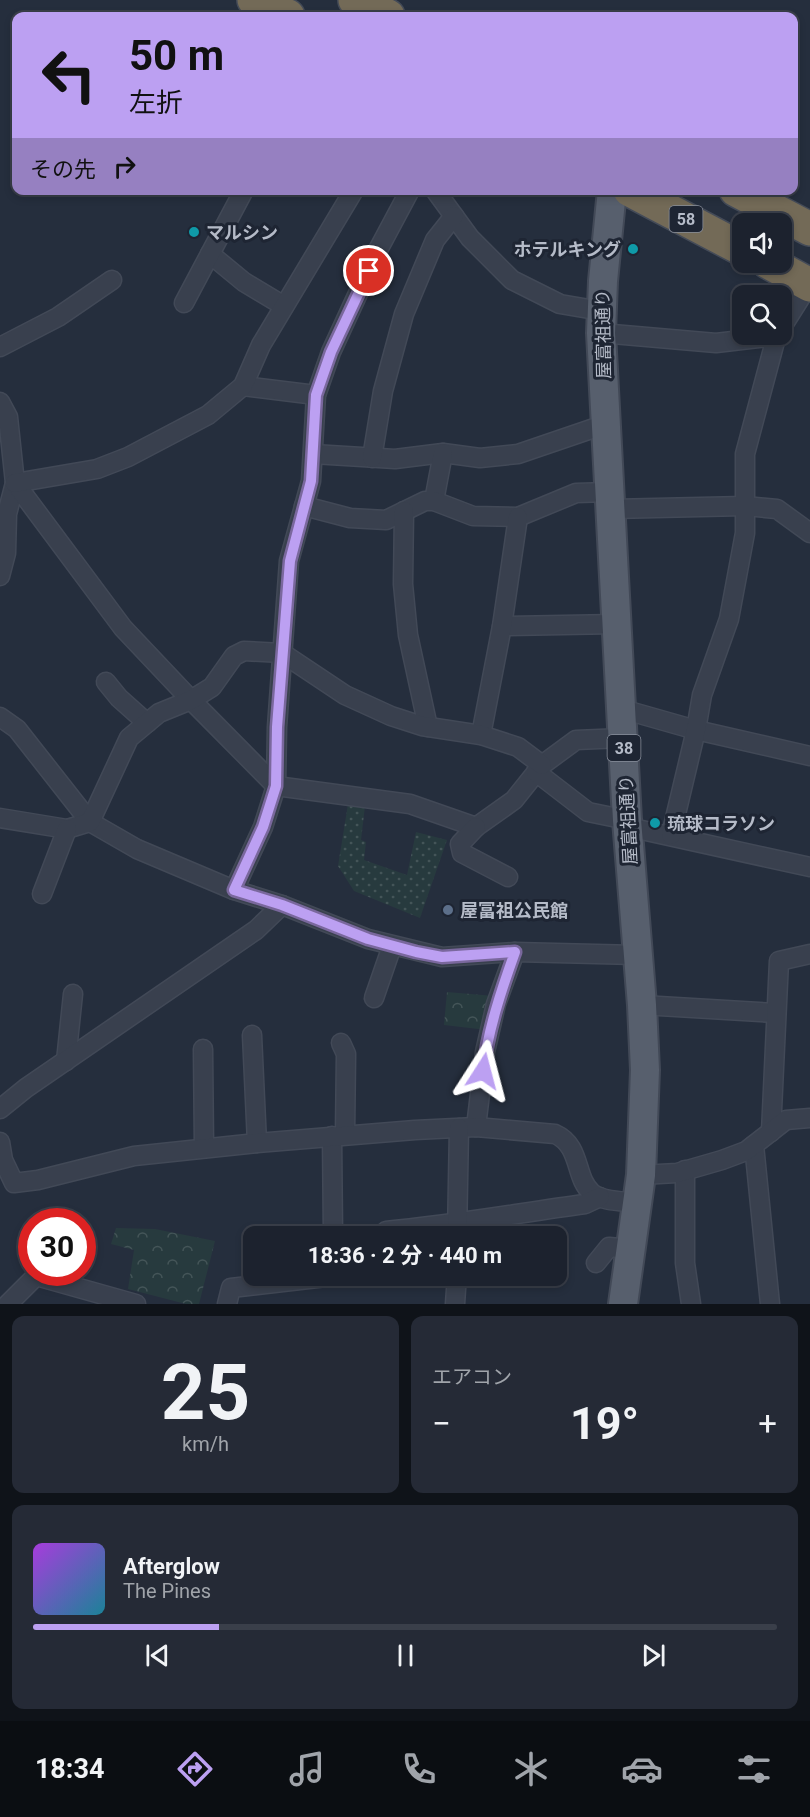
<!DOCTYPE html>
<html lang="ja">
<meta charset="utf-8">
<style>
body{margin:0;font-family:Roboto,"Noto Sans JP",sans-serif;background:#252a36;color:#f1f3f6;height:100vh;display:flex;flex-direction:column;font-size:22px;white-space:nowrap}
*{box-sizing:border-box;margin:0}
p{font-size:20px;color:#a0a4aa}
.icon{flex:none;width:33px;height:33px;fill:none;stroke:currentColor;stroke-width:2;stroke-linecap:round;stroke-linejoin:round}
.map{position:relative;height:1304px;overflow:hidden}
.details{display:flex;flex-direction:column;gap:12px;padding:12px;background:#0f1319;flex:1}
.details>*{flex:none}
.hud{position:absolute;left:12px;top:12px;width:786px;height:183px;border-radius:12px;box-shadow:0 3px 9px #0003,0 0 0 2px #3a3f4a;background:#bca0f2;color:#111;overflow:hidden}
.tools{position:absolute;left:732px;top:213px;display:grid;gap:12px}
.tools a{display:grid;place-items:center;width:60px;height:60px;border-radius:12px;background:#1c222e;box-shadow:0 3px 9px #0003,0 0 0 2px #3a3f4a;font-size:30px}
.speed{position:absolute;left:18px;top:1208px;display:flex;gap:12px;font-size:30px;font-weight:700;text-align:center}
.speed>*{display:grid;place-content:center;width:78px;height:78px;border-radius:50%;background:#1c222e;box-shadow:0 3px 9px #0003,0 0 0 2px #3a3f4a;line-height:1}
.speed .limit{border:9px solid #d22;background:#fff;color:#111}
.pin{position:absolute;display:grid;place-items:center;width:51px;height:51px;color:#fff;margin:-26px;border:3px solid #fff;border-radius:50%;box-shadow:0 2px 6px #0007}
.me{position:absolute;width:66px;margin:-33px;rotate:9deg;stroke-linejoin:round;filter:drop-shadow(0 0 4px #0008)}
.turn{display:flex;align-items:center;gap:21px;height:126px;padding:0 18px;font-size:27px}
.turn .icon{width:78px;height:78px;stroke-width:2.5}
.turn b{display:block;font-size:42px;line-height:51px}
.then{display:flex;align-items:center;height:57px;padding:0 18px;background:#0003;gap:12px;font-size:22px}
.big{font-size:45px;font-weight:700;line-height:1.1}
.details .tile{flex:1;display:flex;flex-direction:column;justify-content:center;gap:9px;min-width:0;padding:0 21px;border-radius:12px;background:#252a36}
.details .dial{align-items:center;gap:0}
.dial b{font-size:78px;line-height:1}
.song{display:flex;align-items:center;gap:18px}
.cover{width:72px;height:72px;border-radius:9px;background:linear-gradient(135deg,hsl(280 70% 55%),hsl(190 70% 35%))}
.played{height:6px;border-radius:3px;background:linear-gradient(90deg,#bca0f2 25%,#3a3f4a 25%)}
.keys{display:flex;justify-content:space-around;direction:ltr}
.heat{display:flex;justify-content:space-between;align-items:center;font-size:33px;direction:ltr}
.details .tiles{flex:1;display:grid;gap:12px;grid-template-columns:1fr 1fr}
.tile:last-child{grid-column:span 2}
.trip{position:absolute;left:243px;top:1226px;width:324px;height:60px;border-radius:12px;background:#1c222e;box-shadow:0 3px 9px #0003,0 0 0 2px #3a3f4a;font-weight:700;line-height:60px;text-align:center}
.tabs{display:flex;height:96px;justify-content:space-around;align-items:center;background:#0b0e12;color:#a0a4aa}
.tabs .icon{width:42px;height:42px}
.tabs .active{color:#bca0f2}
.tabs b{font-size:27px;color:#f1f3f6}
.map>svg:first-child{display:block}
</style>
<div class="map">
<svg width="810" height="1304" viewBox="0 0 810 1304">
<defs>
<pattern id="forest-crowns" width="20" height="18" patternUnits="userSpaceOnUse" patternTransform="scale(1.5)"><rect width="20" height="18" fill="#273a3e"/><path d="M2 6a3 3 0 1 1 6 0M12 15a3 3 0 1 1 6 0" fill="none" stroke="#445558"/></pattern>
<pattern id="park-dots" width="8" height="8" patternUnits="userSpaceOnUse" patternTransform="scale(1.5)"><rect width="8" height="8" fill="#273a3e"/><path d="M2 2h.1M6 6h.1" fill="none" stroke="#445558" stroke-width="1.8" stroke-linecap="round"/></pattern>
</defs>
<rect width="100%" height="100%" fill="#252e3d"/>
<!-- forest -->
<g fill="url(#forest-crowns)">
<polygon points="447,992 494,996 487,1030 444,1025"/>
<polygon points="116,1228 155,1229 215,1241 199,1304 186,1304 128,1289 134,1250 111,1244"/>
</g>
<!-- park -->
<polygon fill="url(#park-dots)" points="348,804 365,806 361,840 366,842 364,860 407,875 416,832 447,840 420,918 354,891 338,866"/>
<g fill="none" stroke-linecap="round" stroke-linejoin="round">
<defs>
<g id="street">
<polyline points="435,190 470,238 512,280 560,304 601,311"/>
<polyline points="210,254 244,282 284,306"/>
<polyline points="184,303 244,190"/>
<polyline points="782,327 809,284"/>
<polyline points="601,333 716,343 776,336"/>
<polyline points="0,347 58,317 112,280"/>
<polyline points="243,386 316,395"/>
<polyline points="0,402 8,417 15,483 7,514 6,553 0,576"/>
<polyline points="313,454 395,459 443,453 480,458 518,454 606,424"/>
<polyline points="372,458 383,391 404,314 435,240 454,216"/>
<polyline points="15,483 123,628 191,700 276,786 410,804 476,827 514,800 542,765 576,740 623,738"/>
<polyline points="15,483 97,469 128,457 208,415 243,386 261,345 354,190"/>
<polyline points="434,501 443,453"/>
<polyline points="304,506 350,518 386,520 425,501 434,501 473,516 518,517 576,493 610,492"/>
<polyline points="611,509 745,506 777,509 810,533"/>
<polyline points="404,511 403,584 408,635 428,727"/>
<polyline points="502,626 618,624"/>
<polyline points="106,682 119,698 147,723"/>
<polyline points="622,709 696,730 810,756"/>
<polyline points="0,717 17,729 90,822 137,849 234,890 282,905 368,939 442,957 515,952 637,955"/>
<polyline points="481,735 502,626 518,517"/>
<polyline points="536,772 588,812 627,820"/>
<polyline points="0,818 67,829 90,822 129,738 159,713 191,700 212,687 234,656 244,651 282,653 345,695 391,716 422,726 481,735 518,747 542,765"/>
<polyline points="476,827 460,844 462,853 508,877"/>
<polyline points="628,827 810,867"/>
<polyline points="671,835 696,730 702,695 729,619 745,533 745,454 777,334"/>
<polyline points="234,890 263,827 276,786 277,727 289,561 311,481 316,395 331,352 378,250 410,190"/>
<polyline points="42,894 67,829"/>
<polyline points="374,998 392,946"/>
<polyline points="642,1005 776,1013"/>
<polyline points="252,1035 257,1143"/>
<polyline points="341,1043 346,1054 345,1135"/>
<polyline points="203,1049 204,1148"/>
<polyline points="66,1061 73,994"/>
<polyline points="0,1109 26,1088 256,930 282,905"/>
<polyline points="476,1127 485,1052 496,1004 515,952"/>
<polyline points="771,1132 779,961 810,954"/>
<polyline points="332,1136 333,1236"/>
<path d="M0,1142L3,1160L14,1183L38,1180L134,1156L257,1143L415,1130L476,1127L555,1134C582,1146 574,1178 592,1193C602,1202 625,1201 638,1203"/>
<polyline points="754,1145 770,1304"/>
<polyline points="685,1170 685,1263 691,1304"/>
<polyline points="641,1175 677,1173 722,1160 746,1151 786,1120 810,1118"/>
<path d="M386,1231C452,1225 519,1213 585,1204L600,1197"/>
<polyline points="457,1236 459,1128"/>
<polyline points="596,1263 609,1247 631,1249"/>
<polyline points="8,1304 36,1276 136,1304"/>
<polyline points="227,1304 231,1288 326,1277 329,1275"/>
<polyline points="455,1304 457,1275"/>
</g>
<polyline id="primary" points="612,190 603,281 601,333 627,820 642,1005 645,1070 641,1175 623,1304"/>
<g id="highway">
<polyline points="254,0 288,16"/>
<polyline points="355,0 388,16"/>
<polyline points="630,190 742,249"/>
<polyline points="736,190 810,229"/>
<polyline points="768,262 810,285"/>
</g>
</defs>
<!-- street casing -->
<use href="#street" stroke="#424957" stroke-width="21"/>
<!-- primary casing -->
<use href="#primary" stroke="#424957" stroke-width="32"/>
<!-- highway casing -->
<use href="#highway" stroke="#444b58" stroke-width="36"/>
<!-- street -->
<use href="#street" stroke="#39404e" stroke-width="18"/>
<!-- primary -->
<use href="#primary" stroke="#575f6d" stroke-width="28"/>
<!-- highway -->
<use href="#highway" stroke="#736a57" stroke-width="33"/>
</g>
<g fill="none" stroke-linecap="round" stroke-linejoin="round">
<defs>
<path id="route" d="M369,271L331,352L316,395L311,481L290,561L277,727L276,786L263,827L234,890L282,905L368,939L416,952L442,957L515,952C501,991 488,1030 483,1071"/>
</defs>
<!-- route casing -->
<use href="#route" stroke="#7a689d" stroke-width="15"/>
<!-- route -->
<use href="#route" stroke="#bca0f2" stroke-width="10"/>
</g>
<!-- markers -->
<g fill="#0f9aa8" stroke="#1e2533" stroke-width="2">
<circle cx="194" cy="232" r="6"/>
<circle cx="633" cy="249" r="6"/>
<circle cx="655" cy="823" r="6"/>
</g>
<circle fill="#5c6f8a" stroke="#1e2533" stroke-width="2" cx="448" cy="910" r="6"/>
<g text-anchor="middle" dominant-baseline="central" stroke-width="6" stroke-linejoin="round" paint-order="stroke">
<!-- shield labels -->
<g fill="#1e2533" stroke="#888e9b" stroke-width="1.5">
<rect x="669.5" y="206" width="33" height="26" rx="4.5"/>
<rect x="607.5" y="735" width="33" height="26" rx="4.5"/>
</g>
<g font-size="16" font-weight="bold" fill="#b5bbc8">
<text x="686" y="219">58</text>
<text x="624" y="748">38</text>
</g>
<!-- poi labels -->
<g font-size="18" font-weight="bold" fill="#b5bbc8" stroke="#1e2533" text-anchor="start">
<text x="206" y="232">マルシン</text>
<text x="621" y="249" text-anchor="end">ホテルキング</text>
<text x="667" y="823">琉球コラソン</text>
<text x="460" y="910">屋冨祖公民館</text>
</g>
<!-- street labels -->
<g font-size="18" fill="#b5bbc8" stroke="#1e2533">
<text transform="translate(603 334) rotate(-91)">屋富祖通り</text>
<text transform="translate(628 820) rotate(-93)">屋富祖通り</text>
</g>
</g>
</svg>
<div class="tools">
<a><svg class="icon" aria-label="sound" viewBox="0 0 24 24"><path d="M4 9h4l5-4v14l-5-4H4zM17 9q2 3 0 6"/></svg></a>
<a><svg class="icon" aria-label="search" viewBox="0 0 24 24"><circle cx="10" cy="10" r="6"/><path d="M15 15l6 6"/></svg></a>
</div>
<div class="speed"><div class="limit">30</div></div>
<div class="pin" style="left:369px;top:271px;background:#d93025"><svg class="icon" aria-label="arrive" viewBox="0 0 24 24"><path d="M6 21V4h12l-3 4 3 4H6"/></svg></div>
<svg class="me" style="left:483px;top:1071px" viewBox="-20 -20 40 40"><path d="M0-17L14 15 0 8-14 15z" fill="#bca0f2" stroke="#fff" stroke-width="4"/></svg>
<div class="trip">18:36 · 2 分 · 440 m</div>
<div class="hud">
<div class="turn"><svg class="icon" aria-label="left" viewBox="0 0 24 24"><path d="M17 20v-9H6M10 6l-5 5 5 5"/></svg><div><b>50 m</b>左折</div></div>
<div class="then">その先<svg class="icon" aria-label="right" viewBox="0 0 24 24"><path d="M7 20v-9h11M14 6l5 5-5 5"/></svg></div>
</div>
</div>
<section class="details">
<div class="tiles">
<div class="tile dial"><b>25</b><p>km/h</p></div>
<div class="tile"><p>エアコン</p>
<div class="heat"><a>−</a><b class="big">19°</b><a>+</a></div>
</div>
<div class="tile">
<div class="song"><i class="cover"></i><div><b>Afterglow</b><p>The Pines</p></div></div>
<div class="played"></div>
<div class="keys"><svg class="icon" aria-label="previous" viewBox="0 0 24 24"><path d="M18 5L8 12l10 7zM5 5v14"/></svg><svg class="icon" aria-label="pause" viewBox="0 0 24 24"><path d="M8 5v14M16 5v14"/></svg><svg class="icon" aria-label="next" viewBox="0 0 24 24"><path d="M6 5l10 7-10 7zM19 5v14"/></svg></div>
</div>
</div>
</section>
<nav class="tabs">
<b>18:34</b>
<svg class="icon active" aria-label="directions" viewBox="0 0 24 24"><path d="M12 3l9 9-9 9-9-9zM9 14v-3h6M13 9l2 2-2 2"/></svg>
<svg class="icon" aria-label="music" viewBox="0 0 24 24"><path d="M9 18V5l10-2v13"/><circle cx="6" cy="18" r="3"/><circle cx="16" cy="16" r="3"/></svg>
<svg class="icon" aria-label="phone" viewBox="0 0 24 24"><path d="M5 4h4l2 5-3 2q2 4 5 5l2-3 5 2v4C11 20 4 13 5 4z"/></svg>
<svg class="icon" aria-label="climate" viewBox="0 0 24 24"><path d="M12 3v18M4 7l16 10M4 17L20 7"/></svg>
<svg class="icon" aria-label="car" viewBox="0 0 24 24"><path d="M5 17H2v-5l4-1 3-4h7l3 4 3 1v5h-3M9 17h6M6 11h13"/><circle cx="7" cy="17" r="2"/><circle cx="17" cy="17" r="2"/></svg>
<svg class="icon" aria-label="filters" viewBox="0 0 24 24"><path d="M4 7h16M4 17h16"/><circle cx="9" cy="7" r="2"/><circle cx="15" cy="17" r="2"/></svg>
</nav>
